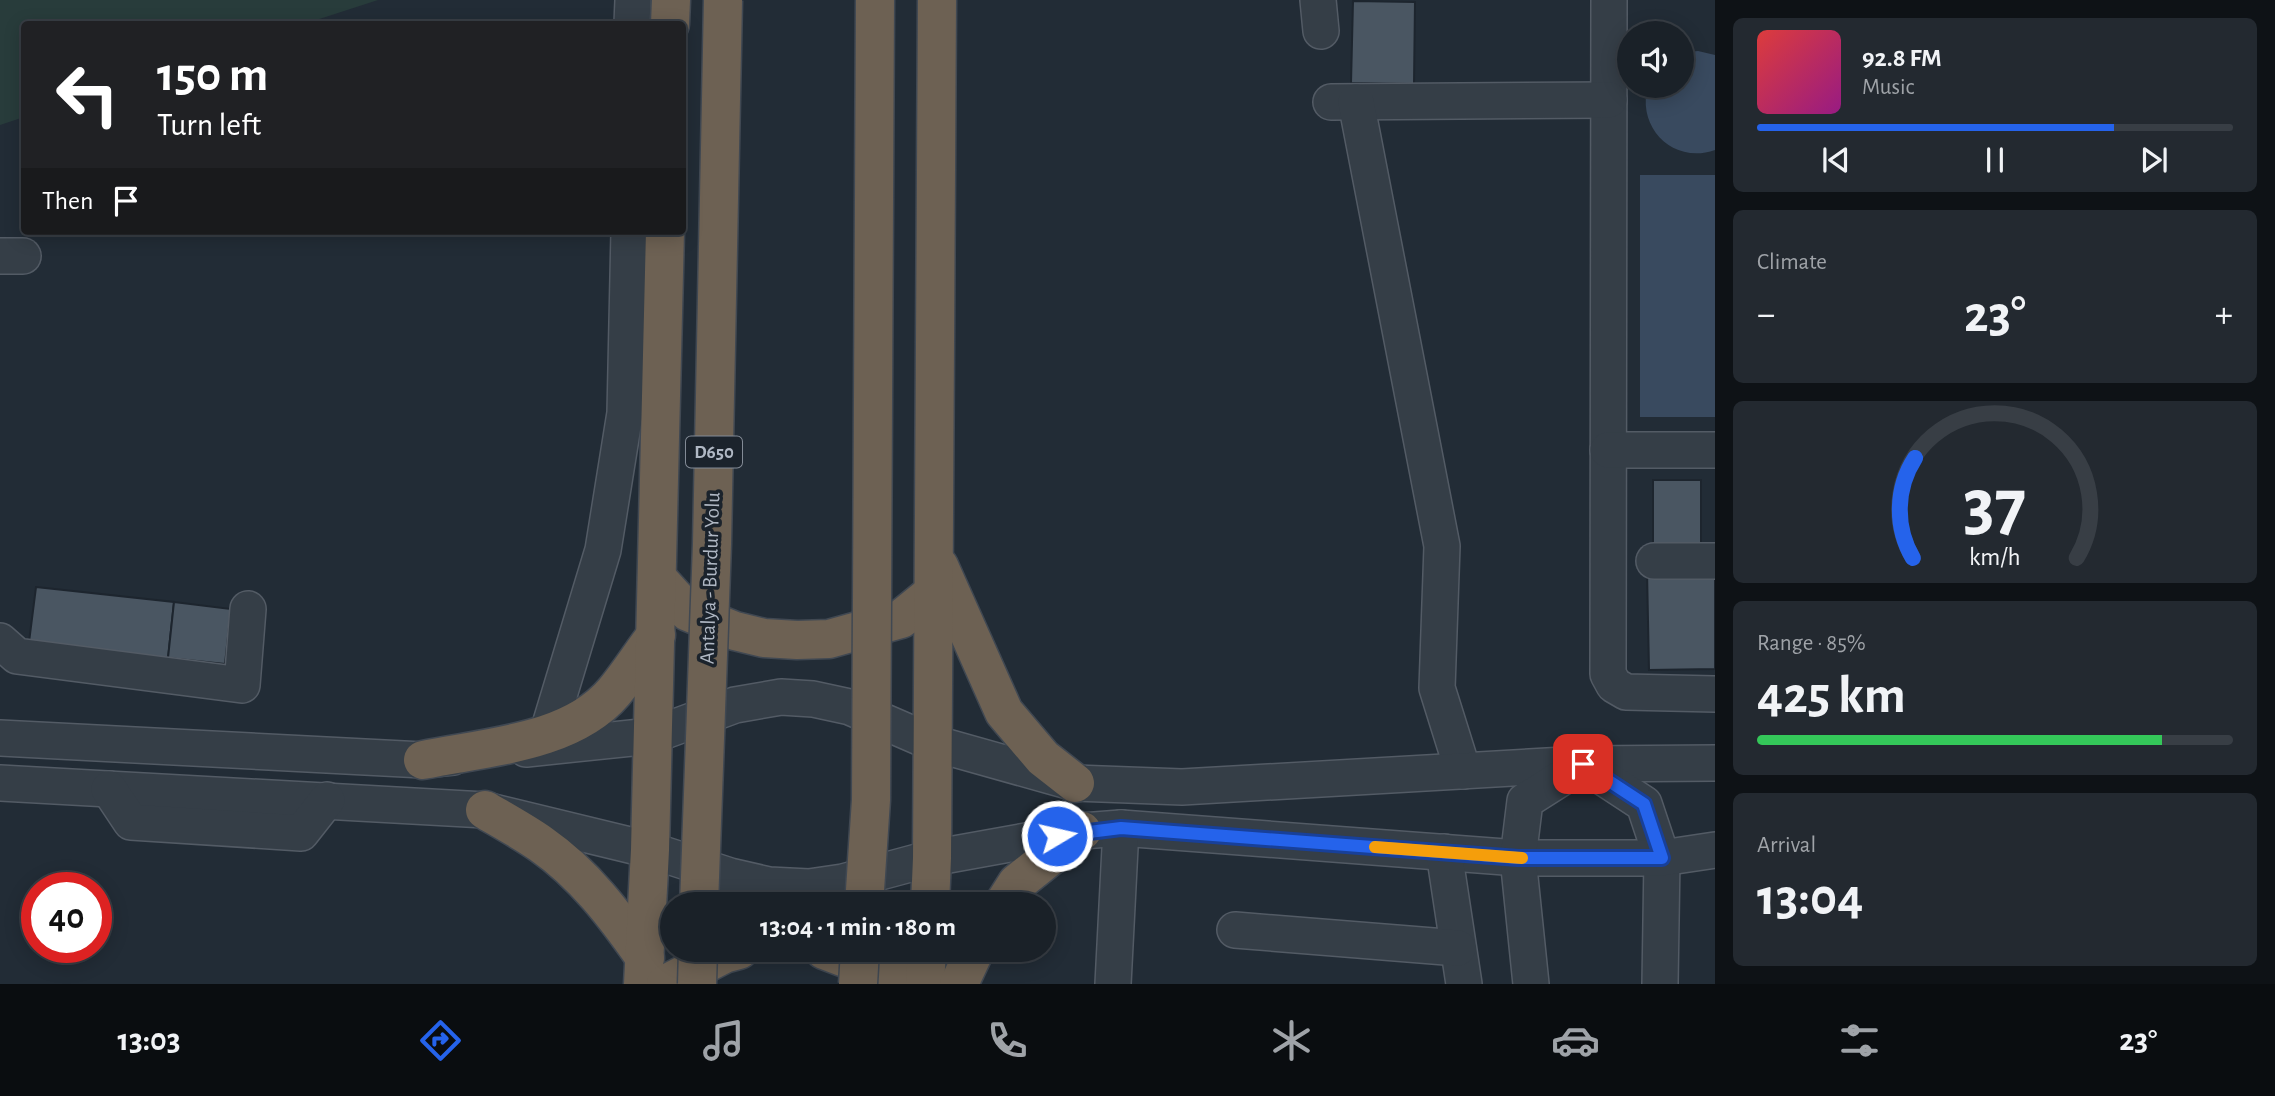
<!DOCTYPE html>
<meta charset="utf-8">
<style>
body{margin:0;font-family:"Alegreya Sans",sans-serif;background:#232930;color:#f1f3f6;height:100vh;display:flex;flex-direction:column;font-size:26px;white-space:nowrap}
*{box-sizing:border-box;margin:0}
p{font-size:23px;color:#9fa3a8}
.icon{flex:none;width:38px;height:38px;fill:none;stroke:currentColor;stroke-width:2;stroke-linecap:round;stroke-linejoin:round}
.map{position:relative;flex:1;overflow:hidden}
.panel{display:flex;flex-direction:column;gap:18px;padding:18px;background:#0e1216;width:560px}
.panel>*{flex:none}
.guide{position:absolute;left:21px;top:21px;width:665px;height:214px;border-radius:7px;box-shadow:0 4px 18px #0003,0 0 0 2px #383e45;background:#202124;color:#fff;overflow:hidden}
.controls{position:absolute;left:1617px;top:21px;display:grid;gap:14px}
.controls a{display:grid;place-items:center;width:77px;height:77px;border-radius:50%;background:#1a2128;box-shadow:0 4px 18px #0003,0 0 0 2px #383e45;font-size:35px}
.speed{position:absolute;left:21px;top:872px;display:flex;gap:14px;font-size:35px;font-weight:700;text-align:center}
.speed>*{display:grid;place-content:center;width:91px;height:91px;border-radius:50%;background:#1a2128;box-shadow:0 4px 18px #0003,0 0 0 2px #383e45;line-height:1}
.speed .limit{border:10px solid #d22;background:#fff;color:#111}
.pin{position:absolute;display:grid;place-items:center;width:60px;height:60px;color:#fff;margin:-30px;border-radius:14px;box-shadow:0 4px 10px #0006}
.me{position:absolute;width:77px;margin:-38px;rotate:81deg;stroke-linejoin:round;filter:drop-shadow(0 0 5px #0008)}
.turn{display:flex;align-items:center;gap:24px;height:147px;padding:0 21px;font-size:32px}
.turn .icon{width:91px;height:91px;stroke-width:2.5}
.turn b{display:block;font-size:49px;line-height:60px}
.then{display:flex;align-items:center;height:66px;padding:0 21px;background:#0003;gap:14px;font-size:26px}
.big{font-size:52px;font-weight:600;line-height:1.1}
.panel .card{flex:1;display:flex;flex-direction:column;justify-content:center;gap:10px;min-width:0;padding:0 24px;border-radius:10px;background:#232930}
.panel .dial{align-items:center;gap:0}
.dial svg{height:182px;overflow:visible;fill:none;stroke:#383e45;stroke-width:7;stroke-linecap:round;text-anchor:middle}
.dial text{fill:#f1f3f6;stroke:none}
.song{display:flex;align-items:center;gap:21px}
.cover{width:84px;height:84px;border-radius:10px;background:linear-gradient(135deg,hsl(0 70% 55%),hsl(310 70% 35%))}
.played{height:7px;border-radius:4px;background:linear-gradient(90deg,#2563eb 75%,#383e45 75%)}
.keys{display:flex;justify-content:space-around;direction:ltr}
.heat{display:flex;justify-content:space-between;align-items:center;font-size:38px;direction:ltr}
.charge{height:10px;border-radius:5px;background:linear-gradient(90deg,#34c759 85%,#383e45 0)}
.trip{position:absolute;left:660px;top:892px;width:396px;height:70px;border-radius:35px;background:#1a2128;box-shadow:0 4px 18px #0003,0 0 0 2px #383e45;font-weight:600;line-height:70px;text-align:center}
.tab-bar{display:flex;height:112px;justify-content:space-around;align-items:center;background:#0a0d10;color:#9fa3a8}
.tab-bar .icon{width:49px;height:49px}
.tab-bar .active{color:#2563eb}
.tab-bar b{font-size:32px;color:#f1f3f6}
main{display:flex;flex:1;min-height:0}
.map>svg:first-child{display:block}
</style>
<main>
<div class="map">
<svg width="1715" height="984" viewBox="0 0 1715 984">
<rect width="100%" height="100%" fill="#222c36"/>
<!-- green -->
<polygon fill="#283c3b" points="0,0 378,0 304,24 24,24 24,117 0,125"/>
<!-- water -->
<g fill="#394a5f">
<path d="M1698,51L1715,55V150C1673,165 1636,127 1648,86H1682V53Z"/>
<rect x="1640" y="175" width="75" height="242"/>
</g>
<!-- building -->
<g fill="#4a5662" stroke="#1d252e" stroke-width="2">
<polygon points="1353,1 1415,2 1414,84 1351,83"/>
<rect x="1653" y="480" width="48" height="72"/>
<polygon points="1715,570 1715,669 1649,670 1647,571"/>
<polygon points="36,587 174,602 168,658 29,642"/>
<polygon points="174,602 231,609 225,664 168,658"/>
</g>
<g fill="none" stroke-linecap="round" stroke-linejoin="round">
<defs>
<g id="minor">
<polyline points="1318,0 1321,31"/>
<polyline points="1609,0 1608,674 1614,685 1626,692 1715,694"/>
<polyline points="632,24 633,0"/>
<polyline points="1331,102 1609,100"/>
<polyline points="1356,102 1442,546 1437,688 1463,771"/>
<polyline points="0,256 23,256"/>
<polyline points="1608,450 1715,450"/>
<polyline points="1654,561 1715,561"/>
<polyline points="0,641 17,656 242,685 248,609"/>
<polyline points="547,735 603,550 625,413 629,231"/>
<polyline points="0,738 423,760 453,757"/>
<polyline points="526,749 651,736 735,705 781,697 813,699 850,707 933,743 1075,783 1182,787 1583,764 1715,763"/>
<polyline points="1583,764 1644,804 1662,858 1660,984"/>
<polyline points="0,783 485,810 650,850 730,876 769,885 809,887 843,882 932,858 1082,831 1121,828 1518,858 1662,858 1715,850"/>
<polyline points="109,789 131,822 301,833 327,800"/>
<polyline points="1444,852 1464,984"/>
<polyline points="1235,930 1458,948"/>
<polyline points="1113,984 1121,828"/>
<polyline points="1531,984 1518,858 1525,801 1580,766"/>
</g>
<g id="highway">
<polyline points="670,24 671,0"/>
<polyline points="939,566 1004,712 1043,758 1075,783"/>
<polyline points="657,578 688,612 735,631 764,638 797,640 829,639 901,619 933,593"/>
<path d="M423,760C486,747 571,743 614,692C629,674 642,653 656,635"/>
<path d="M485,810C504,821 524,832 541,844C584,874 615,915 645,958"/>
<polyline points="930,905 932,858 937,0"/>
<polyline points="1003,905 1017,883 1082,831"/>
<polyline points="824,950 895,977 901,984"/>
<polyline points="643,984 650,850 665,231"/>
<polyline points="666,984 724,954 739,950"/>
<polyline points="925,984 927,950"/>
<polyline points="959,984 975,950"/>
</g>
</defs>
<!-- minor casing -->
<use href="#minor" stroke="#535b65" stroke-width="38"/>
<!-- highway casing -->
<use href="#highway" stroke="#404852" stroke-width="41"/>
<!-- minor -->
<use href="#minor" stroke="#353e47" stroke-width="35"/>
<!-- highway -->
<use href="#highway" stroke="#6d6153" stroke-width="38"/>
<defs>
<g id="highway-bridge">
<polyline points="699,905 712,544 723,0"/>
<polyline points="864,905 871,800 875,0"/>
<polyline points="697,984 698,950"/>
<polyline points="858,984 860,950"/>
</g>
</defs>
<!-- highway-bridge casing -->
<use href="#highway-bridge" stroke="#404852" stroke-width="41" stroke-linecap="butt"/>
<!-- highway-bridge -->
<use href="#highway-bridge" stroke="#6d6153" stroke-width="38"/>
</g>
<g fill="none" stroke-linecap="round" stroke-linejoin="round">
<defs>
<polyline id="route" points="1057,836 1121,828 1518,858 1662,858 1644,804 1583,764"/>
</defs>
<!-- route casing -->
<use href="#route" stroke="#184099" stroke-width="18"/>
<!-- route -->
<use href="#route" stroke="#2563eb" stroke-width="12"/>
<!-- slow -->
<polyline stroke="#f59e0b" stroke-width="12" points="1375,847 1522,858"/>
</g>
<g text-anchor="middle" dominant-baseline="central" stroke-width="7" stroke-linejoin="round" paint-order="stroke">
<!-- shield labels -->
<rect fill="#1b232c" stroke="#838b96" stroke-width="2" x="686" y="436.5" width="56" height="31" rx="5"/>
<g font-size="19" font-weight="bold" fill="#b0b8c4">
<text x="714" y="452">D650</text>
</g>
<!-- street labels -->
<g font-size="21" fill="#b0b8c4" stroke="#1b232c">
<text transform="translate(710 578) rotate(-88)">Antalya - Burdur Yolu</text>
</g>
</g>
</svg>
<div class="controls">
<a><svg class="icon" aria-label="sound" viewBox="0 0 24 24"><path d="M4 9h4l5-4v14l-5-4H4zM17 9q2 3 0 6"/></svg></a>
</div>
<div class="speed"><div class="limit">40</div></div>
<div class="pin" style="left:1583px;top:764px;background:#d93025"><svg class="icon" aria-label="arrive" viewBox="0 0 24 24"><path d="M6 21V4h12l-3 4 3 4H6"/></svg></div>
<svg class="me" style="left:1057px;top:836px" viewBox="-20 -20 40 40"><circle r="17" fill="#2563eb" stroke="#fff" stroke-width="3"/><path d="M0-11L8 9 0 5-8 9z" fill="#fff"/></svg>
<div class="trip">13:04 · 1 min · 180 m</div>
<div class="guide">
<div class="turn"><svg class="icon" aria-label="left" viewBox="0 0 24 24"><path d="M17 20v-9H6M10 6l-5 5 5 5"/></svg><div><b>150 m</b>Turn left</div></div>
<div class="then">Then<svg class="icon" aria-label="arrive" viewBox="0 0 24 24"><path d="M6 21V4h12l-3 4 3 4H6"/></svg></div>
</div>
</div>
<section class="panel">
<div class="card">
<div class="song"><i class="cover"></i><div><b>92.8 FM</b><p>Music</p></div></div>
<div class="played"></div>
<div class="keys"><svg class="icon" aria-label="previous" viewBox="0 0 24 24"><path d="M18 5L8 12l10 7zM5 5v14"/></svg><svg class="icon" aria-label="pause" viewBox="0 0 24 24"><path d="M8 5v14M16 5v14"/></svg><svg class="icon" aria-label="next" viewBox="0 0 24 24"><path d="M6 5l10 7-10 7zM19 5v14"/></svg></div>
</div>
<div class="card"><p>Climate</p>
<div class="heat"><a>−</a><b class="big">23°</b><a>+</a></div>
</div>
<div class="card dial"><svg viewBox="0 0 100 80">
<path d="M14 69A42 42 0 1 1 86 69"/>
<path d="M14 69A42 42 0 0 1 15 25" stroke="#2563eb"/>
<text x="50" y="56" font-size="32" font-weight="700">37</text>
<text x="50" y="72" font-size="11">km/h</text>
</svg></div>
<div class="card"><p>Range · 85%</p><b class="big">425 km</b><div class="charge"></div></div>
<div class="card"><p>Arrival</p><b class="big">13:04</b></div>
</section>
</main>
<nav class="tab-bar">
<b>13:03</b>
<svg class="icon active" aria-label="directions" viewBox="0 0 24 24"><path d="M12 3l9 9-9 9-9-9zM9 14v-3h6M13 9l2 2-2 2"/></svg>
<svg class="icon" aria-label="music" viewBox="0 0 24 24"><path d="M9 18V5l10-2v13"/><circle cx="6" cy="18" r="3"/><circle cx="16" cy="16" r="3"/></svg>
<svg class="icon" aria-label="phone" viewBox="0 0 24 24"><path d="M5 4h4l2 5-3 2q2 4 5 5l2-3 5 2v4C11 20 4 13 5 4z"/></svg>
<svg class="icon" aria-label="climate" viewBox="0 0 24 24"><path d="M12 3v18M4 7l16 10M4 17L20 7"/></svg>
<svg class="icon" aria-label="car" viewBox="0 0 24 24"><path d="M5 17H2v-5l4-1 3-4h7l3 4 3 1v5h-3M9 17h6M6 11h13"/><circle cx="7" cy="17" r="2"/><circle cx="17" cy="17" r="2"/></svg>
<svg class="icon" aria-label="filters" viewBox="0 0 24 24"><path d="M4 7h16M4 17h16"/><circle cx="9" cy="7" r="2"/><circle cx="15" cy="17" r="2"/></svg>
<b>23°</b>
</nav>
